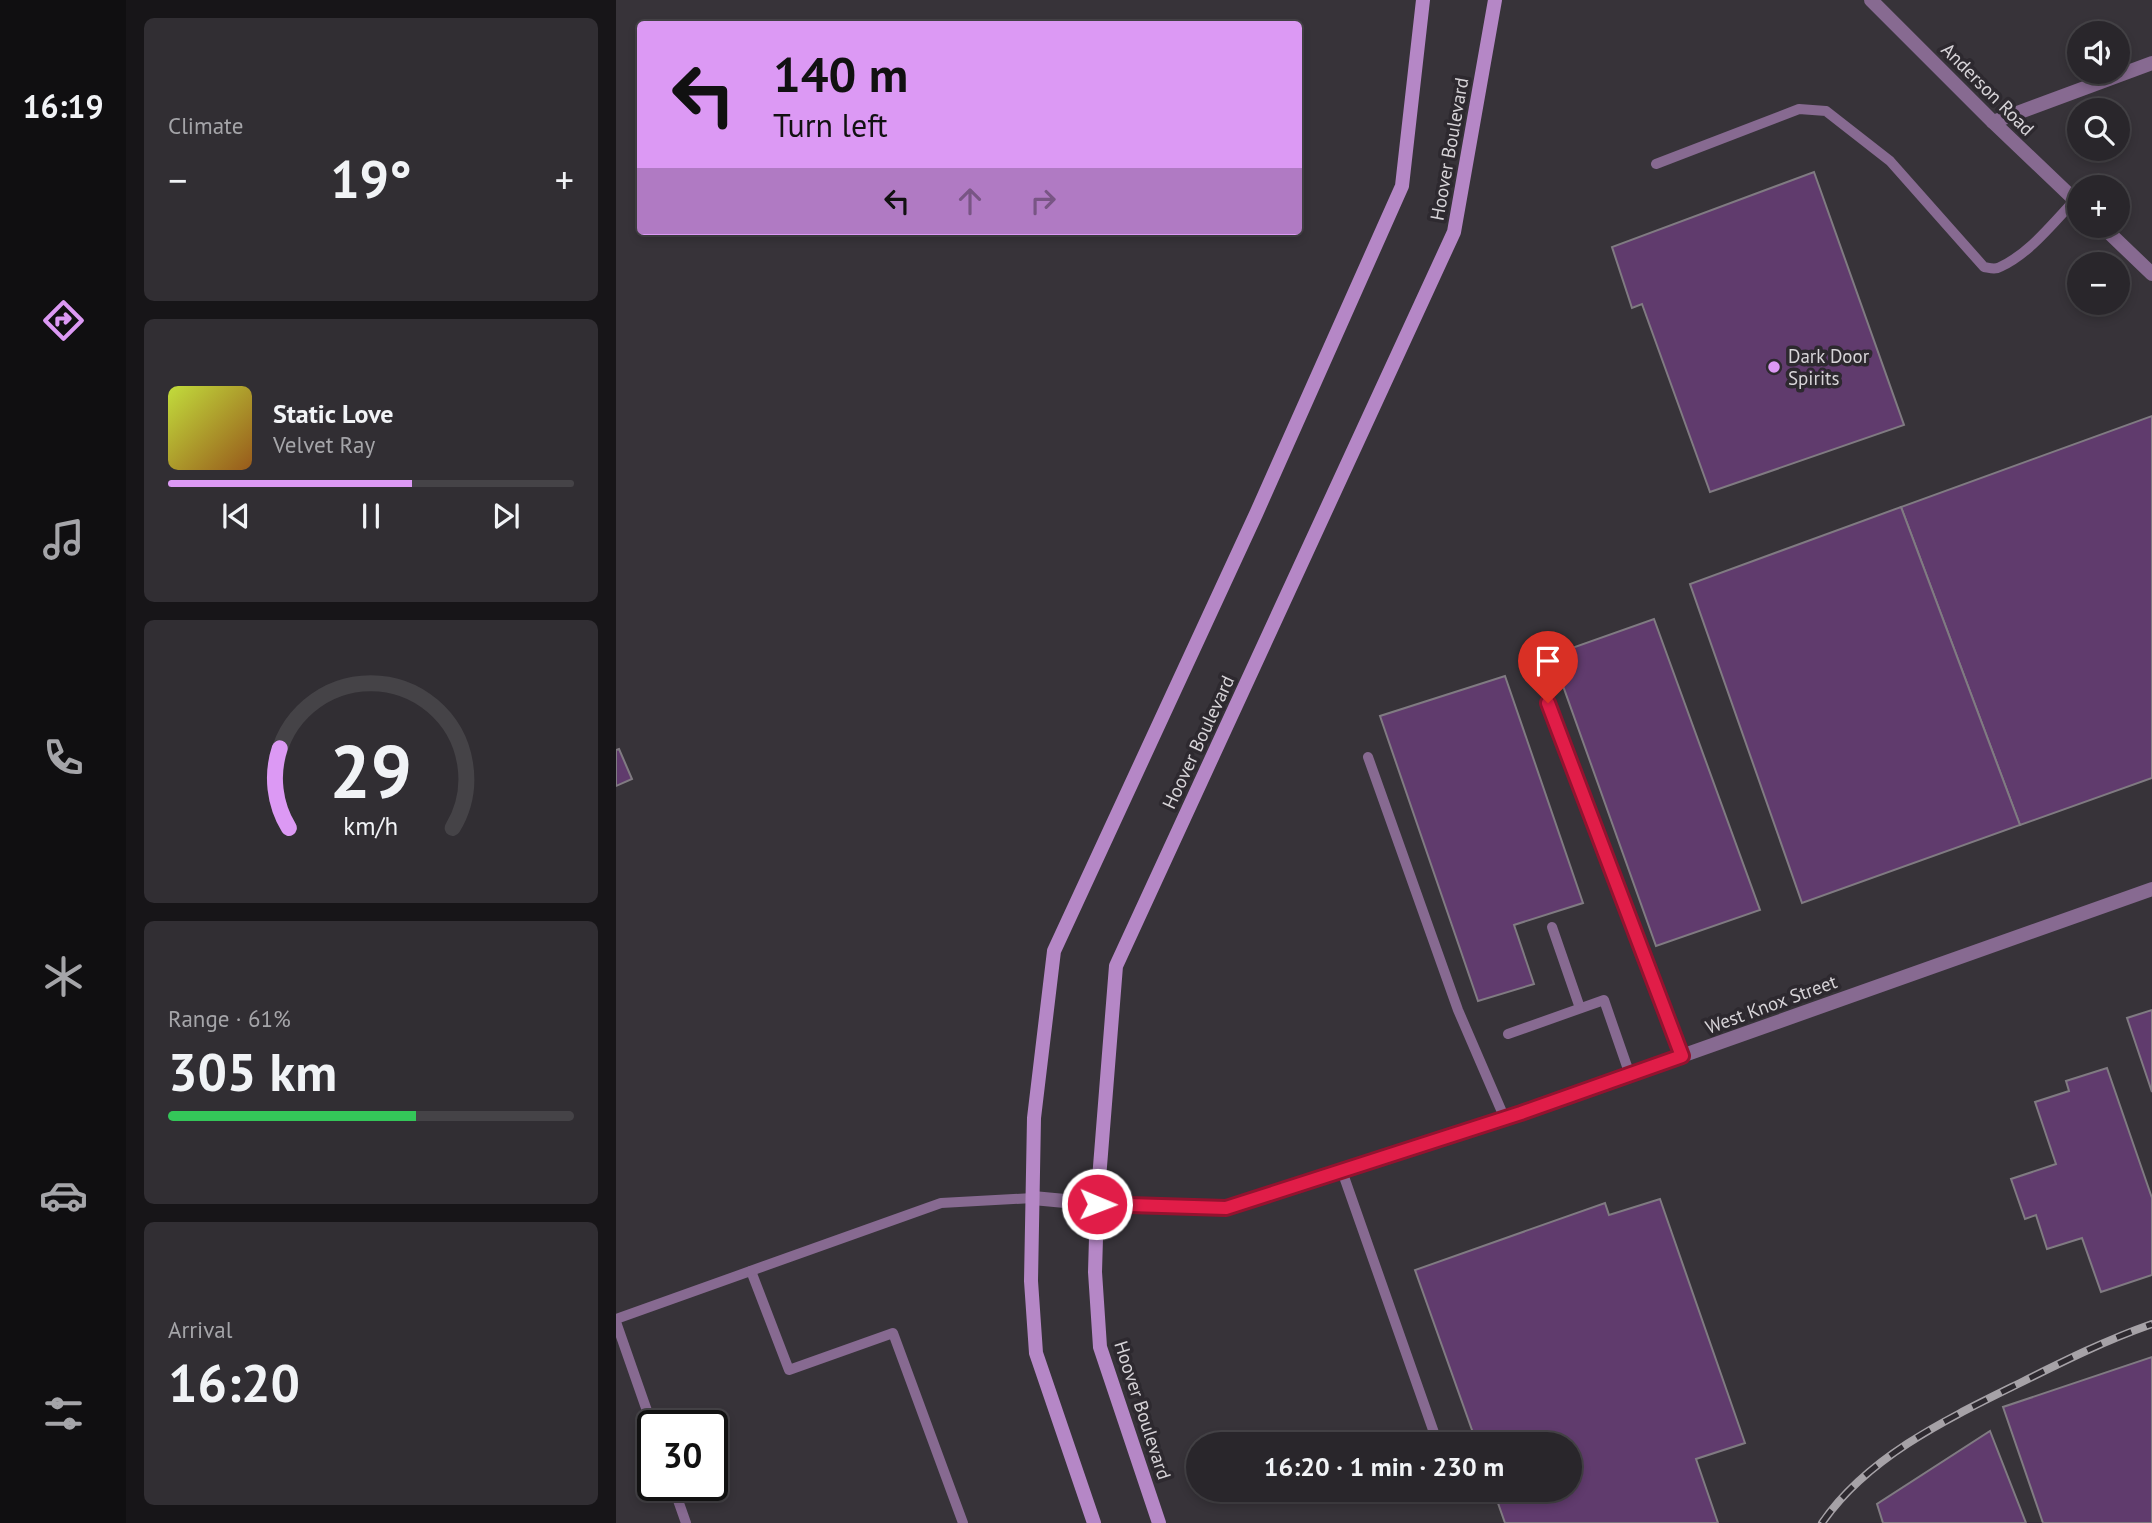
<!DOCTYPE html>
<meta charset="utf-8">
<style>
body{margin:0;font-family:"PT Sans",sans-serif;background:#312e33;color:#f1f3f6;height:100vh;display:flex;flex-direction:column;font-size:26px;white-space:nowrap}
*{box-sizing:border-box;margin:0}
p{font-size:23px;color:#a5a5a9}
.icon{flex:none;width:38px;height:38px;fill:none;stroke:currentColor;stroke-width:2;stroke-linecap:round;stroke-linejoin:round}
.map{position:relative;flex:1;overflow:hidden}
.side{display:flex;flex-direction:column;gap:18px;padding:18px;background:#171518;width:490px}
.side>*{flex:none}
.banner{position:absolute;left:21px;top:21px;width:665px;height:214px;border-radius:7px;box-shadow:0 4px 10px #0003,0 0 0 2px #454347;background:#dc99f4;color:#111;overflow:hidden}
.buttons{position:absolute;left:1451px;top:21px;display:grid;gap:14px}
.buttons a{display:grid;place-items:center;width:63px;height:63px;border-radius:50%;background:#29262b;box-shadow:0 4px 10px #0003,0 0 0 2px #454347;font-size:35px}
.speed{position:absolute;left:21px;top:1410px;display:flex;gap:14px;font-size:35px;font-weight:700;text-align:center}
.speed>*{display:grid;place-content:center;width:91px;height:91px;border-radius:50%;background:#29262b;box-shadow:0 4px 10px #0003,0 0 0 2px #454347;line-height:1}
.speed .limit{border:4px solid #111;border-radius:10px;background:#fff;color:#111}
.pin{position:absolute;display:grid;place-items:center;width:60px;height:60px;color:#fff;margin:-72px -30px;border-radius:50% 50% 50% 0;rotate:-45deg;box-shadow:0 0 7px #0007}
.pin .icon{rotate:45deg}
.me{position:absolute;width:77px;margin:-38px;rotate:91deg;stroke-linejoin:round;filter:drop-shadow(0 0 5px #0008)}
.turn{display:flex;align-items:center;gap:24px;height:147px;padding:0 21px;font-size:32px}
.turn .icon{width:91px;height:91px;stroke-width:2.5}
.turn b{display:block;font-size:49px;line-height:60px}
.lanes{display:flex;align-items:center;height:66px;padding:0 21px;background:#0003;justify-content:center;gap:35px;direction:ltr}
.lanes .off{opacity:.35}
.big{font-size:52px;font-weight:800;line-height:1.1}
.side .card{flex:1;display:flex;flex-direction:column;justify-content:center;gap:10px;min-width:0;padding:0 24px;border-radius:10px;background:#312e33}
.side .dial{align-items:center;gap:0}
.dial svg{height:182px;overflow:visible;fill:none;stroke:#454347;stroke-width:7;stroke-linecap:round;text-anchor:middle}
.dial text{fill:#f1f3f6;stroke:none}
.song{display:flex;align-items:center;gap:21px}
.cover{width:84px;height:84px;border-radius:10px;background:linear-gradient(135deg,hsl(70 70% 55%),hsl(30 70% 35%))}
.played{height:7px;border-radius:4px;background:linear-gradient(90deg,#dc99f4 60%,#454347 60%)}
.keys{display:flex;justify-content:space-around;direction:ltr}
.heat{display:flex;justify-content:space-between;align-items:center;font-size:38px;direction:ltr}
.charge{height:10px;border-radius:5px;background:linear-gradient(90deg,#34c759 61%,#454347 0)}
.trip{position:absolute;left:570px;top:1432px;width:396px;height:70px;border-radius:35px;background:#29262b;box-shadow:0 4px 10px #0003,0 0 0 2px #454347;font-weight:800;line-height:70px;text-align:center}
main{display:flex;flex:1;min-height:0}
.tab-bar{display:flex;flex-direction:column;width:126px;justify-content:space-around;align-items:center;background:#100f11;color:#a5a5a9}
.tab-bar .icon{width:49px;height:49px}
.tab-bar .active{color:#dc99f4}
.tab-bar b{font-size:32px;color:#f1f3f6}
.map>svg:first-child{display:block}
</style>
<main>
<nav class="tab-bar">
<b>16:19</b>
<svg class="icon active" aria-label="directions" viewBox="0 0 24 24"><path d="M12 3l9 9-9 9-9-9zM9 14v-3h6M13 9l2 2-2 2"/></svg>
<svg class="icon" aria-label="music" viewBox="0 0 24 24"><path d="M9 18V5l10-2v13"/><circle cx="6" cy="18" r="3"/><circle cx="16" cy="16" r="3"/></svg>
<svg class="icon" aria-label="phone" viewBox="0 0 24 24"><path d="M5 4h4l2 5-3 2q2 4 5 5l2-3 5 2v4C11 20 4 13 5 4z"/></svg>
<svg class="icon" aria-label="climate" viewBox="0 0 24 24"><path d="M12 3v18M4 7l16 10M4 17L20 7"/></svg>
<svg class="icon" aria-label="car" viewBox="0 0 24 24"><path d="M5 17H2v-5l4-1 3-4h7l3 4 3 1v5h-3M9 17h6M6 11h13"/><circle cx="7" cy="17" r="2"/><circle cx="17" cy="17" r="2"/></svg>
<svg class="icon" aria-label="filters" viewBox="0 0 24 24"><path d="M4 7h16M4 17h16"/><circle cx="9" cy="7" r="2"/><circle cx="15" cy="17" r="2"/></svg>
</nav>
<section class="side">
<div class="card"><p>Climate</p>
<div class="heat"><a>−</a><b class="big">19°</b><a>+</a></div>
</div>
<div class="card">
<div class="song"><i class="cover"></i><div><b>Static Love</b><p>Velvet Ray</p></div></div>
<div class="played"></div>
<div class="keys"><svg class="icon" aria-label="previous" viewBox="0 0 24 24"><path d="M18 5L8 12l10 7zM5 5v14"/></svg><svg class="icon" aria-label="pause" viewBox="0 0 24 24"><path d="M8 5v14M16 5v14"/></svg><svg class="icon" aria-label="next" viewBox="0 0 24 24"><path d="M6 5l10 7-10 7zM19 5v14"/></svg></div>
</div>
<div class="card dial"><svg viewBox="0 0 100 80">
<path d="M14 69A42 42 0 1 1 86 69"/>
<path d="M14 69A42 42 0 0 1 10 34" stroke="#dc99f4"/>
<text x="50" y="56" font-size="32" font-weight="700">29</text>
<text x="50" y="72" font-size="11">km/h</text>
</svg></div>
<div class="card"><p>Range · 61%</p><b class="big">305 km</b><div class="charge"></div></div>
<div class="card"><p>Arrival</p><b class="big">16:20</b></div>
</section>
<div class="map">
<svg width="1536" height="1523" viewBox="0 0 1536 1523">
<rect width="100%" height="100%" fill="#373339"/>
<!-- building -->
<g fill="#603b6d" stroke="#807b82" stroke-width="2">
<polygon points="1198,172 1288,425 1094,492 1026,304 1016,308 996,247"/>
<polygon points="1536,416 1536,778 1404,825 1285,507"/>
<polygon points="1285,507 1404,825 1186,903 1074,584"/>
<polygon points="1038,619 1144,910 1040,946 936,655"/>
<polygon points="889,676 967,903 898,925 918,984 862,1001 764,716"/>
<polygon points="3,749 16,779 0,786 0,750"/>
<polygon points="1536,1010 1536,1092 1511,1018"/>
<polygon points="1491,1068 1536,1198 1536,1275 1485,1292 1466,1238 1431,1249 1420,1215 1409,1219 1395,1179 1440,1164 1419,1102 1453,1091 1450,1081"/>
<polygon points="1044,1199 1129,1443 1080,1459 1102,1523 889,1523 877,1489 954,1489 954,1444 861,1444 799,1270 989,1203 993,1215"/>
<polygon points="1536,1357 1536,1523 1427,1523 1387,1407"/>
<polygon points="1374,1431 1410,1523 1267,1523 1261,1504"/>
</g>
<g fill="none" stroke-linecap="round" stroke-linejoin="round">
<!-- service -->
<g stroke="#876a91" stroke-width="10">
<path d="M1040,164L1183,109L1210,111L1274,161L1368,267C1374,268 1379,270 1384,267C1413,254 1437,223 1459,200"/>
<polyline points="932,703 1066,1056"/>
<polyline points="752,757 842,1010 889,1119"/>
<polyline points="936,927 964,1008"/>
<polyline points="892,1034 988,1000 1014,1075"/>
<polyline points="726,1171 822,1444"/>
<polyline points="135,1271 173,1370 277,1333 347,1523"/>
<polyline points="0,1319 325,1203 417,1198"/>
<polyline points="0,1322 37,1428"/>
<polyline points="57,1486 70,1523"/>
</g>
<!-- minor -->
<g stroke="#876a91" stroke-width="14">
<polyline points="1377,122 1536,63"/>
<polyline points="417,1198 481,1204 610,1208 905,1113 1536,889"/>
</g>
<!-- tertiary -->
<g stroke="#876a91" stroke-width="14">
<polyline points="1255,0 1377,122 1463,204"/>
<polyline points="1486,226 1536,274"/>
</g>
<!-- secondary -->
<g stroke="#b587c6" stroke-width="14">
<polyline points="478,1523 420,1353 415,1281 418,1118 438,951 640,514 786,186 807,0"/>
<polyline points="543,1523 484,1347 479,1272 481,1204 500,966 838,232 879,0"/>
</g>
<defs>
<path id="rail" d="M1206,1523C1252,1456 1333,1418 1404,1383C1448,1361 1490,1340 1536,1324"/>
</defs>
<!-- rail casing -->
<use href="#rail" stroke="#a6a2a7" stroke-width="8"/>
<!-- rail -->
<use href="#rail" stroke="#2d292f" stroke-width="5" stroke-dasharray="16" stroke-linecap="butt"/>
</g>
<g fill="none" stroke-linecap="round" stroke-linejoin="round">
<defs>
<polyline id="route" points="481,1204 610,1208 905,1113 1066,1056 932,703"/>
</defs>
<!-- route casing -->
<use href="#route" stroke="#92132f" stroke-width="18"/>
<!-- route -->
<use href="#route" stroke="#e11d48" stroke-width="12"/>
</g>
<!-- markers -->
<circle fill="#dc99f4" stroke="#2d292f" stroke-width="2.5" cx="1158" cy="367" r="7"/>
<g text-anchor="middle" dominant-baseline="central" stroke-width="7" stroke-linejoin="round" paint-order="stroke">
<!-- street labels -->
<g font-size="19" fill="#d7d4d8" stroke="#2d292f">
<text transform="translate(1372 89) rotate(45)">Anderson Road</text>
<text transform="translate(833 149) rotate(-80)">Hoover Boulevard</text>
<text transform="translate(582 742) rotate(-65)">Hoover Boulevard</text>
<text transform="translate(1155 1004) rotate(-20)">West Knox Street</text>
<text transform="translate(527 1410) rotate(72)">Hoover Boulevard</text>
</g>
<!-- poi labels -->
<g font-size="19" fill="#d7d4d8" stroke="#2d292f" text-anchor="start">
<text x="1172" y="356">Dark Door<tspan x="1172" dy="22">Spirits</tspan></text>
</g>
</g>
</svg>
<div class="buttons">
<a><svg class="icon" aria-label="sound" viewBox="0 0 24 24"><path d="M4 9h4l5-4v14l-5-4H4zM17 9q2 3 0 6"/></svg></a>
<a><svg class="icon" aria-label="search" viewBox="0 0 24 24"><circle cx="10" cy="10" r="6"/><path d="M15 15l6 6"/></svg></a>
<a>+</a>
<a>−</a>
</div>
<div class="speed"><div class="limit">30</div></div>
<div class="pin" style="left:932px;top:703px;background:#d93025"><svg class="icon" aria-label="arrive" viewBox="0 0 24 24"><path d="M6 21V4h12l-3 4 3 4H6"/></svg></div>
<svg class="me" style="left:481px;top:1204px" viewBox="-20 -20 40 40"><circle r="17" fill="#e11d48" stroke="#fff" stroke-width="3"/><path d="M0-11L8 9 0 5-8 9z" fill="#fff"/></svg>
<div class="trip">16:20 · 1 min · 230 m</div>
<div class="banner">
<div class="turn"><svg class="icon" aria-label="left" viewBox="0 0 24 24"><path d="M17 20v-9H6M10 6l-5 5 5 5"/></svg><div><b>140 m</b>Turn left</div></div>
<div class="lanes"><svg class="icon" aria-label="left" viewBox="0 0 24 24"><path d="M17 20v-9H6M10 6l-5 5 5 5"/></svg><svg class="icon off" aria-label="ahead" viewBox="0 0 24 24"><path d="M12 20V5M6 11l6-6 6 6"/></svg><svg class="icon off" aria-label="right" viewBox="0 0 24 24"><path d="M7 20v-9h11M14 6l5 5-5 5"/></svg></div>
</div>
</div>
</main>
